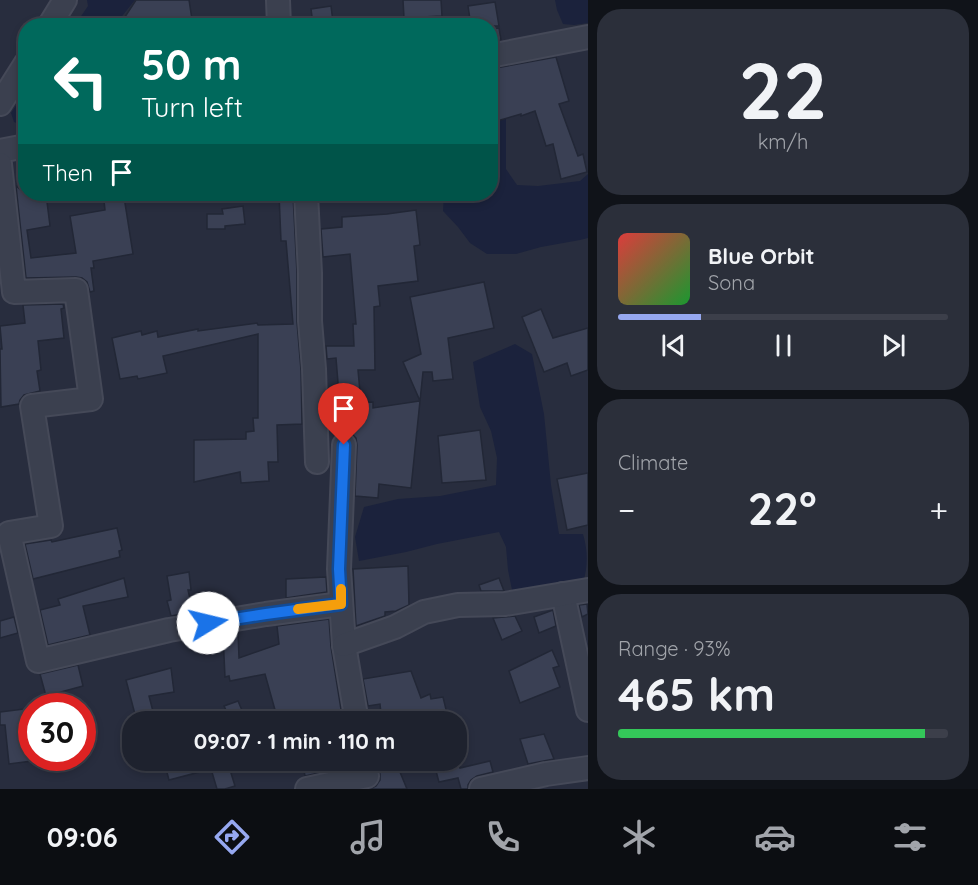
<!DOCTYPE html>
<meta charset="utf-8">
<style>
body{margin:0;font-family:Quicksand,sans-serif;background:#2b2f3a;color:#f1f3f6;height:100vh;display:flex;flex-direction:column;font-size:22px;white-space:nowrap}
*{box-sizing:border-box;margin:0}
p{font-size:20px;color:#a1a4aa}
.icon{flex:none;width:33px;height:33px;fill:none;stroke:currentColor;stroke-width:2;stroke-linecap:round;stroke-linejoin:round}
.map{position:relative;flex:1;overflow:hidden}
.details{display:flex;flex-direction:column;gap:9px;padding:9px;background:#101319;width:390px}
.details>*{flex:none}
.guide{position:absolute;left:18px;top:18px;width:480px;height:183px;border-radius:24px;box-shadow:0 3px 9px #0003,0 0 0 2px #3c3f4a;background:#00695c;color:#fff;overflow:hidden}
.speed{position:absolute;left:18px;top:693px;display:flex;gap:12px;font-size:30px;font-weight:700;text-align:center}
.speed>*{display:grid;place-content:center;width:78px;height:78px;border-radius:50%;background:#1e222e;box-shadow:0 3px 9px #0003,0 0 0 2px #3c3f4a;line-height:1}
.speed .limit{border:9px solid #d22;background:#fff;color:#111}
.pin{position:absolute;display:grid;place-items:center;width:51px;height:51px;color:#fff;margin:-62px -26px;border-radius:50% 50% 50% 0;rotate:-45deg;box-shadow:0 0 6px #0007}
.pin .icon{rotate:45deg}
.me{position:absolute;width:66px;margin:-33px;rotate:81deg;stroke-linejoin:round;filter:drop-shadow(0 0 4px #0008)}
.turn{display:flex;align-items:center;gap:21px;height:126px;padding:0 24px;font-size:27px}
.turn .icon{width:78px;height:78px;stroke-width:2.5}
.turn b{display:block;font-size:42px;line-height:51px}
.then{display:flex;align-items:center;height:57px;padding:0 24px;background:#0003;gap:12px;font-size:22px}
.big{font-size:45px;font-weight:800;line-height:1.1}
.details .card{flex:1;display:flex;flex-direction:column;justify-content:center;gap:9px;min-width:0;padding:0 21px;border-radius:24px;background:#2b2f3a}
.details .dial{align-items:center;gap:0}
.dial b{font-size:78px;line-height:1}
.song{display:flex;align-items:center;gap:18px}
.cover{width:72px;height:72px;border-radius:9px;background:linear-gradient(135deg,hsl(0 70% 55%),hsl(130 70% 35%))}
.played{height:6px;border-radius:3px;background:linear-gradient(90deg,#96a8f0 25%,#3c3f4a 25%)}
.keys{display:flex;justify-content:space-around;direction:ltr}
.heat{display:flex;justify-content:space-between;align-items:center;font-size:33px;direction:ltr}
.charge{height:9px;border-radius:4px;background:linear-gradient(90deg,#34c759 93%,#3c3f4a 0)}
.trip{position:absolute;left:122px;top:711px;width:345px;height:60px;border-radius:24px;background:#1e222e;box-shadow:0 3px 9px #0003,0 0 0 2px #3c3f4a;font-weight:800;line-height:60px;text-align:center}
.tabs{display:flex;height:96px;justify-content:space-around;align-items:center;background:#0c0e12;color:#a1a4aa}
.tabs .icon{width:42px;height:42px}
.tabs .current{color:#96a8f0}
.tabs b{font-size:27px;color:#f1f3f6}
main{display:flex;flex:1;min-height:0}
.map>svg:first-child{display:block}
</style>
<main>
<div class="map">
<svg width="588" height="789" viewBox="0 0 588 789">
<rect width="100%" height="100%" fill="#282d3e"/>
<!-- water -->
<g fill="#1b223c">
<polygon points="87,0 135,0 115,25 75,25 88,6"/>
<polygon points="555,0 588,0 588,23 574,25 563,24 557,10"/>
<polygon points="500,58 521,60 532,79 506,117 506,169 517,185 538,186 580,181 588,174 588,238 580,240 541,247 516,254 487,254 470,243 458,227 443,211 444,194 490,194 490,128 493,126 490,102 491,75"/>
<polygon points="25,92 25,124 19,124 14,122 11,113"/>
<path d="M515,344L532,354L544,414L551,485L559,534H583C588,551 588,566 583,583L549,588L512,590L508,570L506,547L499,532L437,544L406,552L359,561L355,537L364,507L398,499L440,496L496,485L497,458L491,431L480,407L473,362Z"/>
</g>
<!-- building -->
<g fill="#3a4054" stroke="#222736" stroke-width="1.5">
<polygon points="136,0 189,0 193,26 119,26"/>
<polygon points="403,0 441,0 442,16 404,18"/>
<polygon points="495,2 499,26 471,26 468,6"/>
<polygon points="331,6 333,22 313,24 311,9"/>
<polygon points="499,28 501,40 490,42 490,29"/>
<polygon points="556,57 569,101 559,104 578,156 583,154 587,172 561,179 553,144 546,146 535,111 521,116 521,114 490,123 490,69"/>
<polygon points="16,186 26,194 46,194 50,226 27,230 31,258 76,253 70,216 105,210 104,201 124,197 133,254 93,261 94,268 91,268 94,291 90,292 87,282 82,278 76,277 26,278"/>
<polygon points="279,194 293,194 297,273 297,322 301,370 302,424 277,425 278,462 268,462 269,481 241,483 240,472 194,482 194,440 246,439 246,432 254,431 253,418 258,418 258,334 163,356 167,373 138,379 137,376 120,379 112,338 141,331 142,335 157,331 158,337 198,329 198,331 257,323 258,325 293,324 286,241 281,241"/>
<polygon points="243,206 245,224 225,226 225,229 207,229 207,214 223,214 222,209"/>
<polygon points="416,210 420,245 414,246 418,281 378,286 380,306 374,307 375,370 358,370 361,403 373,402 373,408 420,401 403,362 421,354 410,297 484,282 494,328 448,338 453,379 433,381 432,372 423,372 411,488 379,484 378,498 355,496 357,445 356,438 352,434 344,432 342,395 339,395 336,358 327,359 326,346 354,346 353,324 356,324 350,254 323,257 321,229 342,227 342,217 387,214"/>
<polygon points="63,304 64,308 61,309 64,338 38,341 41,370 37,371 40,391 24,395 20,400 19,404 1,407 0,349 2,349 0,326 25,323 23,305"/>
<polygon points="541,309 553,338 588,328 588,370 571,376 567,363 544,372 522,317"/>
<polygon points="480,430 486,480 442,483 438,436"/>
<polygon points="588,473 588,525 567,530 557,479"/>
<polygon points="117,528 122,550 119,551 120,557 33,579 25,544 51,540 52,542"/>
<polygon points="408,566 409,605 396,611 385,612 385,616 356,626 353,569"/>
<polygon points="189,572 191,590 188,590 193,612 171,616 167,601 171,600 167,576"/>
<polygon points="326,577 327,592 286,598 286,579"/>
<polygon points="124,578 128,597 83,606 90,635 48,645 40,610 60,605 58,599"/>
<polygon points="499,578 504,591 481,591 479,585"/>
<polygon points="587,604 588,614 582,617 579,605"/>
<polygon points="553,610 556,626 539,633 534,617"/>
<polygon points="515,616 522,631 502,640 493,618"/>
<polygon points="14,617 18,633 0,638 0,621"/>
<polygon points="329,619 331,647 343,722 294,722 292,713 277,717 265,674 230,681 229,676 225,677 223,635 238,632 239,658 279,644 277,626"/>
<polygon points="552,650 559,666 553,668 560,687 520,703 509,671"/>
<polygon points="78,665 83,686 46,696 40,674"/>
<polygon points="171,668 174,692 149,696 155,719 145,722 137,722 126,680"/>
<polygon points="411,671 421,698 430,694 431,699 443,697 449,722 382,722 380,704 368,706 363,679"/>
<polygon points="238,701 247,722 199,722 199,720 226,710 224,706"/>
<polygon points="32,708 32,761 9,764 5,725 0,725 0,712"/>
<polygon points="544,734 554,759 528,764 520,739"/>
<polygon points="182,760 227,760 235,786 225,789 217,789 211,769 169,780 165,765"/>
<polygon points="302,760 395,760 407,789 370,789 376,786 380,780 380,774 377,767 371,763 364,763 305,776"/>
<polygon points="433,760 458,760 460,768 490,761 493,772 477,776 471,780 468,785 468,789 461,789 458,778 439,782"/>
</g>
<g fill="none" stroke-linecap="round" stroke-linejoin="round">
<defs>
<g id="minor">
<polyline points="278,0 279,26"/>
<polyline points="49,26 65,0"/>
<polyline points="490,56 588,37"/>
<polyline points="0,104 26,63"/>
<polyline points="0,151 26,146"/>
<polyline points="0,164 14,292 76,290 91,399 32,406 51,526 9,533 38,661 169,630 266,614 341,604"/>
<polyline points="306,194 310,273 310,321 314,369 317,462"/>
<polyline points="344,445 339,569 344,645 357,722"/>
<polyline points="563,594 588,710"/>
<polyline points="344,645 395,627 424,612 458,605 505,604 588,590"/>
<polyline points="307,789 367,776"/>
<polyline points="481,789 546,774 588,768"/>
</g>
</defs>
<!-- minor casing -->
<use href="#minor" stroke="#454958" stroke-width="26"/>
<!-- minor -->
<use href="#minor" stroke="#3b404f" stroke-width="22"/>
</g>
<g fill="none" stroke-linecap="round" stroke-linejoin="round">
<defs>
<polyline id="route" points="208,623 266,614 341,604 339,569 344,445"/>
</defs>
<!-- route casing -->
<use href="#route" stroke="#114b97" stroke-width="15"/>
<!-- route -->
<use href="#route" stroke="#1a73e8" stroke-width="10"/>
<!-- slow -->
<polyline stroke="#f59e0b" stroke-width="10" points="298,609 341,604 341,589"/>
</g>
</svg>
<div class="speed"><div class="limit">30</div></div>
<div class="pin" style="left:344px;top:445px;background:#d93025"><svg class="icon" aria-label="arrive" viewBox="0 0 24 24"><path d="M6 21V4h12l-3 4 3 4H6"/></svg></div>
<svg class="me" style="left:208px;top:623px" viewBox="-20 -20 40 40"><circle r="19" fill="#fff"/><path d="M0-13L10 11 0 6-10 11z" fill="#1a73e8"/></svg>
<div class="trip">09:07 · 1 min · 110 m</div>
<div class="guide">
<div class="turn"><svg class="icon" aria-label="left" viewBox="0 0 24 24"><path d="M17 20v-9H6M10 6l-5 5 5 5"/></svg><div><b>50 m</b>Turn left</div></div>
<div class="then">Then<svg class="icon" aria-label="arrive" viewBox="0 0 24 24"><path d="M6 21V4h12l-3 4 3 4H6"/></svg></div>
</div>
</div>
<section class="details">
<div class="card dial"><b>22</b><p>km/h</p></div>
<div class="card">
<div class="song"><i class="cover"></i><div><b>Blue Orbit</b><p>Sona</p></div></div>
<div class="played"></div>
<div class="keys"><svg class="icon" aria-label="previous" viewBox="0 0 24 24"><path d="M18 5L8 12l10 7zM5 5v14"/></svg><svg class="icon" aria-label="pause" viewBox="0 0 24 24"><path d="M8 5v14M16 5v14"/></svg><svg class="icon" aria-label="next" viewBox="0 0 24 24"><path d="M6 5l10 7-10 7zM19 5v14"/></svg></div>
</div>
<div class="card"><p>Climate</p>
<div class="heat"><a>−</a><b class="big">22°</b><a>+</a></div>
</div>
<div class="card"><p>Range · 93%</p><b class="big">465 km</b><div class="charge"></div></div>
</section>
</main>
<nav class="tabs">
<b>09:06</b>
<svg class="icon current" aria-label="directions" viewBox="0 0 24 24"><path d="M12 3l9 9-9 9-9-9zM9 14v-3h6M13 9l2 2-2 2"/></svg>
<svg class="icon" aria-label="music" viewBox="0 0 24 24"><path d="M9 18V5l10-2v13"/><circle cx="6" cy="18" r="3"/><circle cx="16" cy="16" r="3"/></svg>
<svg class="icon" aria-label="phone" viewBox="0 0 24 24"><path d="M5 4h4l2 5-3 2q2 4 5 5l2-3 5 2v4C11 20 4 13 5 4z"/></svg>
<svg class="icon" aria-label="climate" viewBox="0 0 24 24"><path d="M12 3v18M4 7l16 10M4 17L20 7"/></svg>
<svg class="icon" aria-label="car" viewBox="0 0 24 24"><path d="M5 17H2v-5l4-1 3-4h7l3 4 3 1v5h-3M9 17h6M6 11h13"/><circle cx="7" cy="17" r="2"/><circle cx="17" cy="17" r="2"/></svg>
<svg class="icon" aria-label="filters" viewBox="0 0 24 24"><path d="M4 7h16M4 17h16"/><circle cx="9" cy="7" r="2"/><circle cx="15" cy="17" r="2"/></svg>
</nav>
